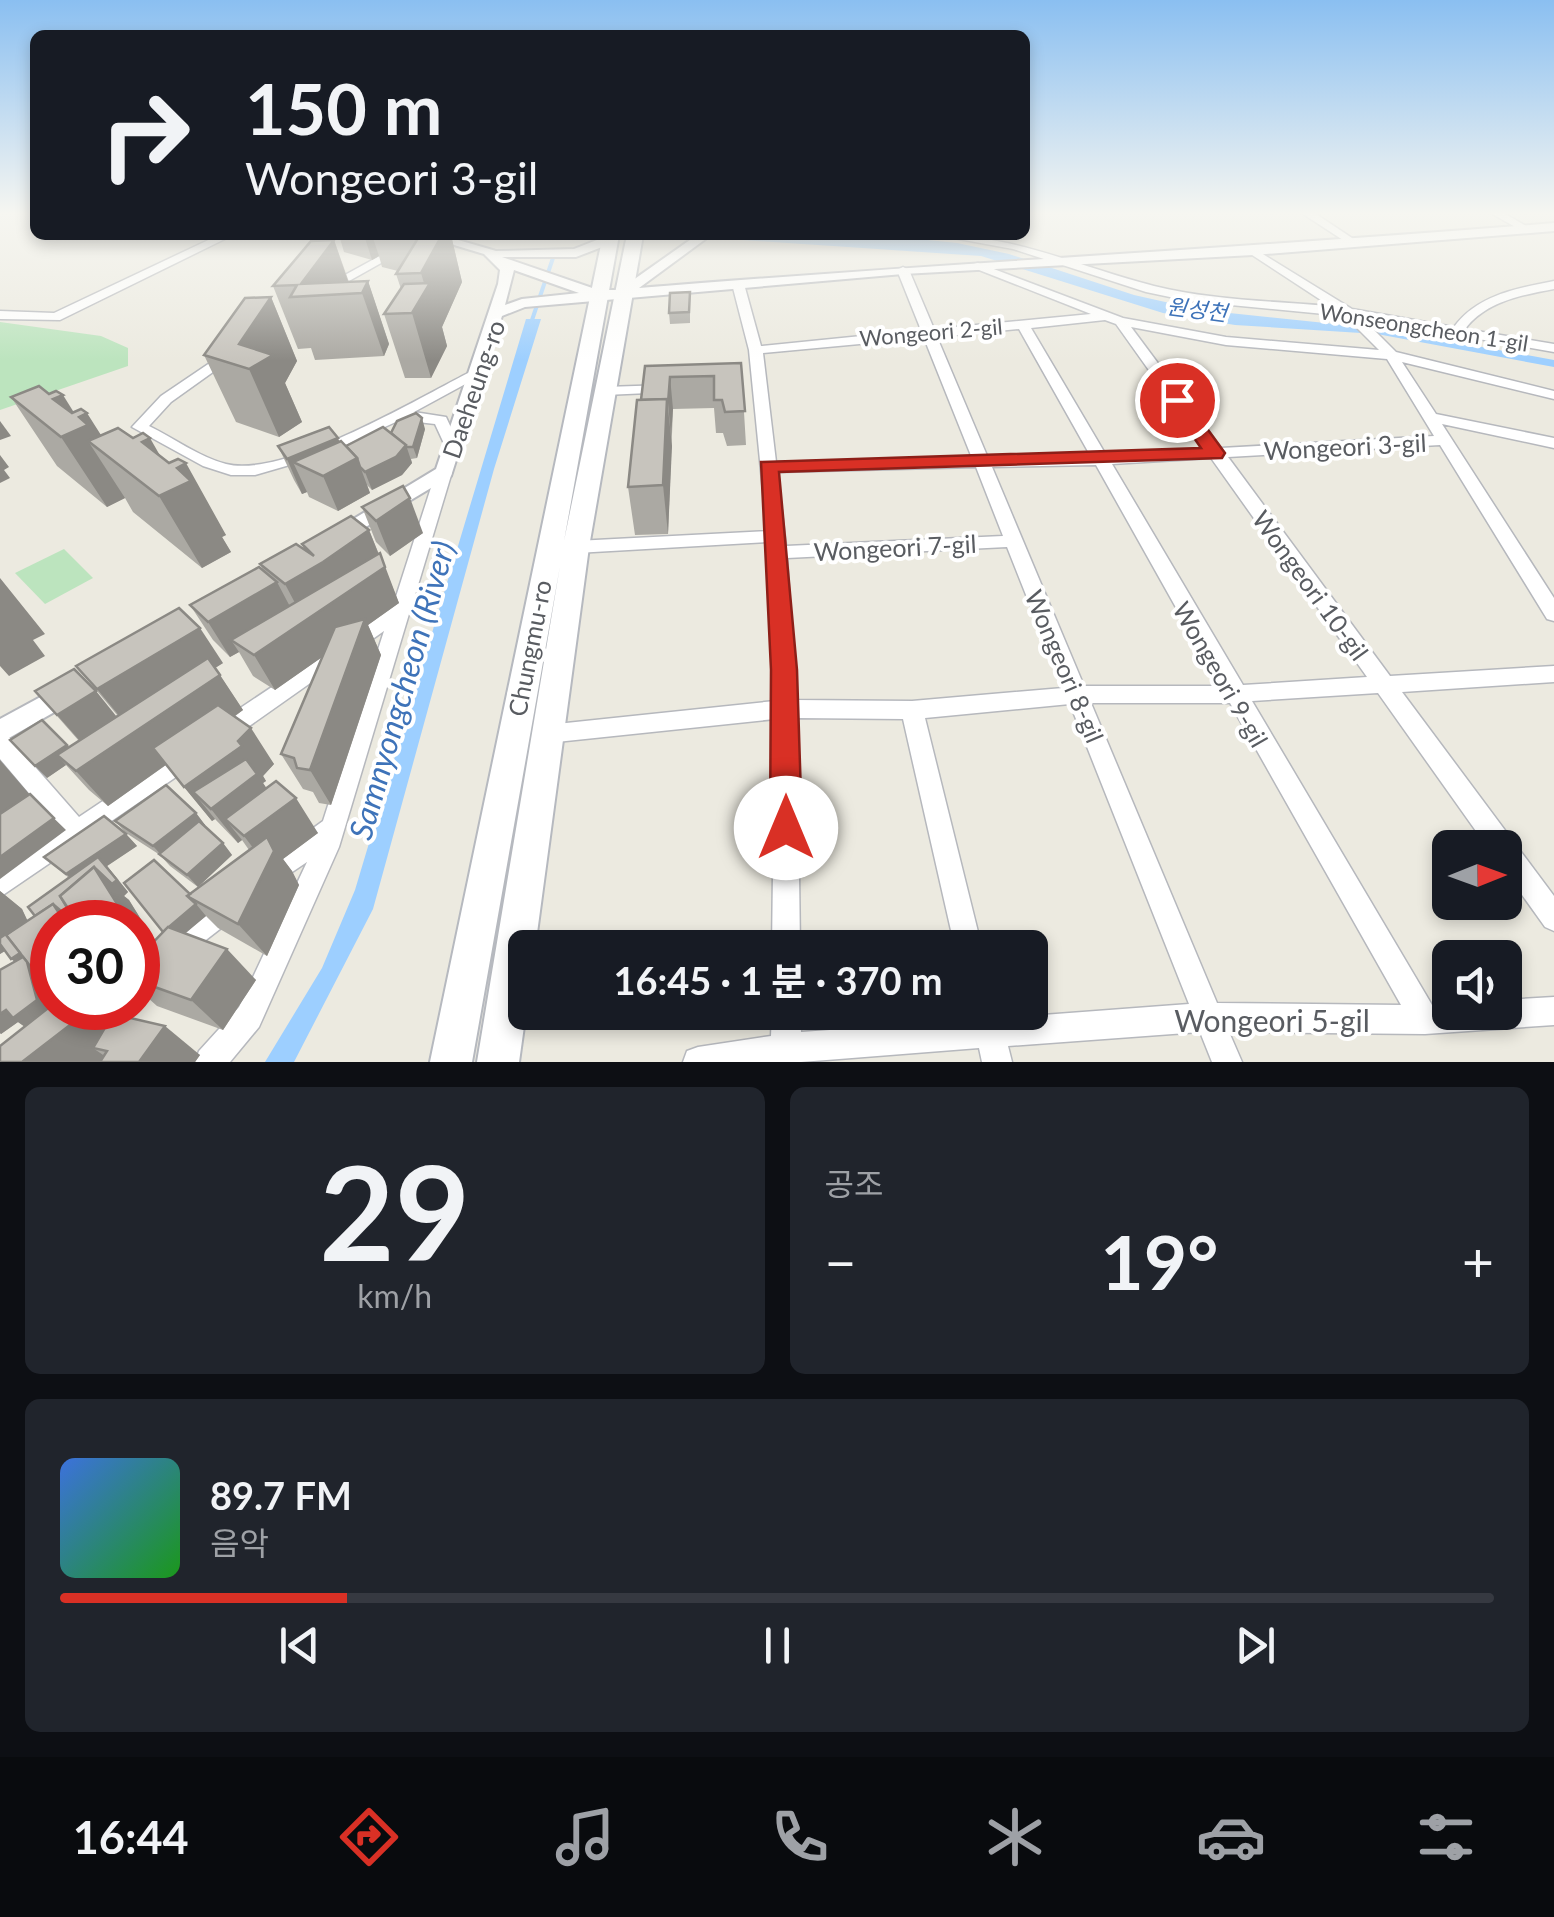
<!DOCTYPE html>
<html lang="ko">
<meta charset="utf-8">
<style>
body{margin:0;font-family:Lato,"Noto Sans KR",sans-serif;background:#20242c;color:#f1f3f6;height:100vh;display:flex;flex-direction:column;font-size:38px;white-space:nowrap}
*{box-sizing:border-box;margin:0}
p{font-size:32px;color:#9ea1a6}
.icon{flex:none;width:55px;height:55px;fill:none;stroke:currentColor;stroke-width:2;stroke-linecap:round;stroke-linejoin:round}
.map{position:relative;height:1062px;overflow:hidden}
.details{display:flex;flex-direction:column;gap:25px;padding:25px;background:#0d0f14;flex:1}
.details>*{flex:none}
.hud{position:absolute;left:30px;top:30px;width:1000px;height:210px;border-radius:15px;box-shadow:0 5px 15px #0003;background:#171b24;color:#f1f3f6;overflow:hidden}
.needle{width:65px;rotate:89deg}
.controls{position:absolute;left:1432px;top:830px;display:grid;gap:20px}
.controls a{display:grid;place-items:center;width:90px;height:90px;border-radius:15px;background:#171b24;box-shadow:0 5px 15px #0003;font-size:50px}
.speed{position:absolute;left:30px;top:900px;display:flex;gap:20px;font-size:50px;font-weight:700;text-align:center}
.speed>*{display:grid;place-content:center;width:130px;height:130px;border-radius:50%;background:#171b24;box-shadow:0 5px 15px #0003;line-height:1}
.speed .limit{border:15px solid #d22;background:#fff;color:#111}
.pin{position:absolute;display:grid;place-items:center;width:85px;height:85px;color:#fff;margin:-42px;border:5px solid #fff;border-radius:50%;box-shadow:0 2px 10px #0007}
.me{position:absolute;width:110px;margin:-55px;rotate:0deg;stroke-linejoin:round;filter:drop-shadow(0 0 8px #0008)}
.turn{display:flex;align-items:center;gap:35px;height:210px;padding:0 50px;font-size:45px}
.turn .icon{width:130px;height:130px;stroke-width:2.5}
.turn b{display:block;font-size:70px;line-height:85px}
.big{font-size:75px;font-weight:700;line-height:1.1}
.details .widget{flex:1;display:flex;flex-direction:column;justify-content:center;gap:15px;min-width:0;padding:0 35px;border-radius:15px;background:#20242c}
.details .dial{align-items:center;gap:0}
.dial b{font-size:130px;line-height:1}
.song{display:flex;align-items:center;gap:30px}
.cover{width:120px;height:120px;border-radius:15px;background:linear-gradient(135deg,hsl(220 70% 55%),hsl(120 70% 35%))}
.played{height:10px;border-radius:5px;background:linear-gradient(90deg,#d93025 20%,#363941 20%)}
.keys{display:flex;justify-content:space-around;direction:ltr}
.heat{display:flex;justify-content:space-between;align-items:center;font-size:55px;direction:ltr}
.details .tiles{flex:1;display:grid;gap:25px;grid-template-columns:1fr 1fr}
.widget:last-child{grid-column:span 2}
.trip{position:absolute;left:508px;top:930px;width:540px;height:100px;border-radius:15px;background:#171b24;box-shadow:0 5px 15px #0003;font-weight:700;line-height:100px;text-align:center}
.dock{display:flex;height:160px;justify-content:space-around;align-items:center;background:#090b0e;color:#9ea1a6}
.dock .icon{width:70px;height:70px}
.dock .selected{color:#d93025}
.dock b{font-size:45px;color:#f1f3f6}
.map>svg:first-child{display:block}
</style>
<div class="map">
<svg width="1554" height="1062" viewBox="0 0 1554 1062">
<rect width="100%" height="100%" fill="#eceae0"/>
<!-- green -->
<g fill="#bce4be">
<polygon points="0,322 101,336 128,348 128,366 0,410"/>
<polygon points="64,549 93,578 45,604 15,573"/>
</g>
<!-- water -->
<g fill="#9dcfff">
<polygon points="732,235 879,235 957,243 1009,254 1134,295 1201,310 1383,329 1554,360 1554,367 1377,334 1235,325 1163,313 981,256 727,239"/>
<polygon points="526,319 541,319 494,469 373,909 294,1062 265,1062 322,968 355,890"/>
</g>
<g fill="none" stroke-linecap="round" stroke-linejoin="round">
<!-- stream -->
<polyline stroke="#9dcfff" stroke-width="4" points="530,326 555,252"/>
<defs>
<g id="minor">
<polygon points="1300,212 1313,212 1358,242 1349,244"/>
<polygon points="1489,212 1502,212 1533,230 1524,232"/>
<polygon points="219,235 233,235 60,320 0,319 0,311 54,313"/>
<polygon points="418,235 431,235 333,290 323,287"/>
<path d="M937,235C1016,235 1079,267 1154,286C1210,300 1272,301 1330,306L1249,253V249L1253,248L1352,309L1454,327C1477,295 1518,288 1554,281V289C1522,295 1486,301 1465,329L1554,344V352L1363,319L1396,352L1554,391V399L1402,362L1436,414L1554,438V448L1442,424L1554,598V621L1547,619L1440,445L1228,457L1390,676L1554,666V682L1402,692L1554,896V931L1545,927L1505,871V848H1488L1378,693L1252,701L1432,1005L1450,1004V1012H1505V1000L1554,997V1025L1425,1034L1229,1032L1242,1062H1212L1200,1032L1008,1046L1012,1062H982L979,1048L801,1062H683L687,1051L698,1047L771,1036L772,1012H800L801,1032L972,1020L971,1012H999L1001,1018L1189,1004L1070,704L925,718L982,948H955L903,719L797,718L800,948H772L775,719L547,743L539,741L536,734L539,727L547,725L775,701L768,542L576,553L567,547L576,541L767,531L749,350L732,284L734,282L744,284L761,346L921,330L897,270L903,267L909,270L934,329L1091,314L974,268V264L978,263L1123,318L1226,337L1379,350L1345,316L1189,301L1146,292L1013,249ZM1105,320L1116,324L1205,449L1106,455L1031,328ZM1131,327L1226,345L1387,359L1434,436L1221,448ZM1019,329L1090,455L988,458L937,337ZM924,338L972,458L776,462L763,353ZM1211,458L1367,677L1243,685L1112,464ZM1096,465L1220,686H1084L992,467ZM976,467L1003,536L786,546L777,472ZM1007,547L1063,688L912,701L796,700L787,558ZM1091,703H1230L1401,1005L1217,1003Z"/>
<path d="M229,350L234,351V357L171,402L149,426C174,438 199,457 226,464C283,479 417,399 470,372H480L482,375L414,412L446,417L460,447L457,450H447L435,424L400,420L324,455L255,475H231L203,466L132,427L161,396Z"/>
<polygon points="666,385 671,386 671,392 605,395 598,391 605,387"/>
<polygon points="444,467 452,472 412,605 414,608 409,614 339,847 259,1027 230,1062 195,1062 199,1051 239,1007 307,862 270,887 261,884 257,875 261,866 323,821 384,631 231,739 223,741 215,739 212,732 215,725 393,606 436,472"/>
<polygon points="0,734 8,736 79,817 182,748 190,745 198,748 201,755 198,762 0,897 0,870 60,830 0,759"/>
<polygon points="229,893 238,897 242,906 238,915 148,985 138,989 138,958 220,897"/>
</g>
<g id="tertiary">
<path d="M1554,223V231L1253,255L903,274L525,307L502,316L451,476L344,540H330L327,535L436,469L498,284L500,270L484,254L421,235H441L496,251L574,249L607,236H615V242L576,257H502L598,290H619L697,235H711L639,288C944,263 1249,248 1554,223ZM514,270L579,293L522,299L505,305Z"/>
<polygon points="70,681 79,684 82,691 79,698 0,743 0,719"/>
</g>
<polygon id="secondary" points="603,235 619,235 564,541 627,235 643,235 589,547 535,948 525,948 526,1012 519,1062 477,1062 560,566 472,1062 430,1062"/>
</defs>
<!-- minor casing -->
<use href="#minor" stroke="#b6b8bd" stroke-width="3"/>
<!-- tertiary casing -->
<use href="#tertiary" stroke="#b6b8bd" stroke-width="4"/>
<!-- secondary casing -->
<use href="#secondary" stroke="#b6b9bf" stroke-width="4"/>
<!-- minor -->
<use href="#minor" fill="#fff" fill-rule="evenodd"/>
<!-- tertiary -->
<use href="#tertiary" fill="#fff" fill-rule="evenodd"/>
<!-- secondary -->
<use href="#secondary" fill="#fff" fill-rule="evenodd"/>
</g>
<!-- wall -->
<g fill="#aba9a3">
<polygon points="339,235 451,235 462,282 442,327 447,346 431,378 405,378 384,314 401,289 396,274 398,271 382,267 379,256 372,260 344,252"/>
<polygon points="334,240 349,282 368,281 389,344 384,356 315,360 311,348 298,349 273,286"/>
<polygon points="690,292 690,323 670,324 669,313"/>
<polygon points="271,297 297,361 285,383 302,422 279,437 236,422 204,355"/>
<polygon points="741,363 746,445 727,446 723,433 716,433 714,408 673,409 668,534 635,535 628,487 645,366"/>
<polygon points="11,397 73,412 101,435 161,457 226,535 222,537 231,552 202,568 133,512 125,498 107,507 57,466"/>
<polygon points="425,429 417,458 411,459 412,463 402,475 372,490 367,485 370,493 338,511 309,497 307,492 302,494 294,480 278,446 339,442 346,446 391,433"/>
<polygon points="362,507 423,533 390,556 376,542"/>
<polygon points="369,530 399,603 368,625 381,655 331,805 319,803 313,792 303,789 281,754 322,657 275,690 253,676 239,652 230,657 213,640 190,605 263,570 260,564 304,549 302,544"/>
<polygon points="223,663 215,668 243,710 234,717 274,764 263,776 266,781 263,783 266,788 318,833 283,859 292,871 299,885 267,956 218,928 206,916 185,933 256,980 223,1030 157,1006 138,989 138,922 44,982 51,1006 120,1013 122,1016 200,1055 195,1062 0,1062 25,1027 18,1022 1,1034 0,1033 0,970 15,962 5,951 0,954 0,891 22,909 27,921 35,916 69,878 44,857 126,834 137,846 107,866 128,892 124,896 129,900 154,941 163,932 190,894 249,850 242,840 238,843 215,819 212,821 166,765 108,806 89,790 66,765 47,778 69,747 79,741 35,691 117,717 118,716 76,666"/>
<polygon points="196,813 205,825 204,826 223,843 232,855 198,887 170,866 160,855 126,833 115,821"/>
</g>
<!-- shaded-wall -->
<g fill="#8b8984">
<polygon points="364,235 372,235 379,256 372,260"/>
<polygon points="442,235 451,235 462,282 442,327 447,346 431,378 412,313 426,290 421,273"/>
<polygon points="334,240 352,293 301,284"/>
<polygon points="368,281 389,344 384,356 362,293"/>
<polygon points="271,297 297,361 285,383 302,422 279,437 249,369 239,344"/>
<polygon points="670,377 673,409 671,436 668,403"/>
<polygon points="63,395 83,427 79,417 87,413 120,465 88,441 125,498 107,507 61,437 53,399"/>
<polygon points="667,399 672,446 668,534 663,485"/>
<polygon points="422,418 425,429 417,458 413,447"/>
<polygon points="0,421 11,436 0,440"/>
<polygon points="150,438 178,487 177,468 186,463 226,535 222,537 231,552 202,568 159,496 142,442"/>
<polygon points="338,438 348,463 357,458 370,493 338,511 323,476 293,462 307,492 302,494 287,459"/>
<polygon points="406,445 412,463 402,475 372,490 365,472"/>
<polygon points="0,455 9,467 4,470 10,478 0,483"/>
<polygon points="410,498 423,533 390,556 376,521"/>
<polygon points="369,530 383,565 304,620 285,584"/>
<polygon points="380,553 399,603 368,625 381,655 331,805 310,770 361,630 275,690 254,655"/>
<polygon points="0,578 45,634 33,640 45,656 9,676 0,666"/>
<polygon points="277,582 296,618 231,640 239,652 230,657 208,622"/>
<polygon points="200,628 223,663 126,724 97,689"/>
<polygon points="220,675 243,710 108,806 76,771"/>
<polygon points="96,691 125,727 88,750 57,715"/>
<polygon points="251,728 274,764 263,776 266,781 263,783 281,809 296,798 318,833 283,859 292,871 299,885 267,956 238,924 267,866 244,836 225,819 242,840 238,843 211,809 193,792 215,819 212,821 184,787"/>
<polygon points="67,745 79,757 57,755 66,765 47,778 35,766"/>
<polygon points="0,760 31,796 66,830 0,879"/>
<polygon points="196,813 205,825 164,858 153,846"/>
<polygon points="126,834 137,846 107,866 128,892 124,896 129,900 160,950 138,968 138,922 60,922 53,904 78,885 66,874"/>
<polygon points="223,843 232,855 198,887 187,875"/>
<polygon points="0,891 22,909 52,972 52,988 44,982 52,1010 28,1029 18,1022 1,1034 0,1033 0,1014 26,970 11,959 32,934 0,954"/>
<polygon points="196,904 206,916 174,943 163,932"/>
<polygon points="227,949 256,980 223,1030 191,1000"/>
<polygon points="92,1008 114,1008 120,1013 132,1036 107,1051 93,1048 106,1057 100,1062 22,1062"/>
<polygon points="165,1026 200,1055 195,1062 139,1062"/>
</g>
<!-- building -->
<g fill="#c7c4bd" stroke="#8b8984" stroke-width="2.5">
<polygon points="420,235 442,235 421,273 396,274"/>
<polygon points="334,240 301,284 368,281 362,293 290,297 297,285 273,286 311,241"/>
<polygon points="430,283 412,313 384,314 404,284"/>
<polygon points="690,292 689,312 669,313 670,293"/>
<polygon points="271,297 239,344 273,355 249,369 204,355 245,298"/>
<polygon points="741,363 745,411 725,412 722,400 714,400 714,376 670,377 668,403 667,399 641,400 645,366"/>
<polygon points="39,386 49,394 56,391 63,395 53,399 72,413 81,409 87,413 79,417 88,425 61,437 11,397"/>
<polygon points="667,399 663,485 628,487 637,400"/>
<polygon points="416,413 422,418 413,447 407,447 391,433 397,421"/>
<polygon points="329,427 338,438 287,459 278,446"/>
<polygon points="383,427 406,445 396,457 365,472 360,467 357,458 346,446"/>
<polygon points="118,428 133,438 143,433 150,438 142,442 169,463 178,459 186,463 177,468 191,481 159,496 88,441"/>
<polygon points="341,441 357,458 323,476 293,462"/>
<polygon points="403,486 410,498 376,521 362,507"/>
<polygon points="351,516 369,530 323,562 285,584 260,564 296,544 314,556 302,544"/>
<polygon points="380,553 385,567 254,655 231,640"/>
<polygon points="259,567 277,582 208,622 190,605"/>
<polygon points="179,608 200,628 97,689 76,666"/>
<polygon points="365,619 310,770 297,768 294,758 281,754 335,627"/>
<polygon points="208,658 220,675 76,771 57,755"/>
<polygon points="74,669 96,691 57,715 35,691"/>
<polygon points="218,705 251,728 238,741 242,746 184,787 153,748"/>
<polygon points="42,720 67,745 35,766 10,740"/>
<polygon points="246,759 257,774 211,809 193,792"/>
<polygon points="276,781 296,798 244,836 225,819"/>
<polygon points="166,785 196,813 153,846 115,821"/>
<polygon points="30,794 54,818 0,857 0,814"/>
<polygon points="104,816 126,834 66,874 44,857"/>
<polygon points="199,821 223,843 187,875 159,854"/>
<polygon points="267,837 274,851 238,924 187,896"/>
<polygon points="98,857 117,880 112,884 94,867 60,896 71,914 68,917 53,904 35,916 28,907"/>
<polygon points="154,860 190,894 187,896 196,904 163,932 124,883"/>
<polygon points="94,867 126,918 121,922 77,922 60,896"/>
<polygon points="53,904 65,922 52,922 52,972 41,980 6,935"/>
<polygon points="22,923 6,935 20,953 11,959 0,944 0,938"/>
<polygon points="168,927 227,949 191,1000 138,981 138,958"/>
<polygon points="23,957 27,962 37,1000 13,1018 6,1010 0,1014 0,970"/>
<polygon points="52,1005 52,1008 92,1008 22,1062 0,1062 0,1046"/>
<polygon points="113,1014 165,1026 139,1062 100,1062 107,1051 93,1048"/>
</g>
<!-- sky -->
<linearGradient id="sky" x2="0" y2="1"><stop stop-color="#8abff1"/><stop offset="0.59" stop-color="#f6f6f1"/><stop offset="1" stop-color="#f6f6f1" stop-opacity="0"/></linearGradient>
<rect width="1554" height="361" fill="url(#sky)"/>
<!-- route -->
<polygon fill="#d93025" stroke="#8d1f18" stroke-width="2.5" points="1170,397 1184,397 1225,453 1222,458 779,472 797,670 802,828 797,839 786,843 775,839 770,828 771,670 761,462 1201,448 1168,400"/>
<g text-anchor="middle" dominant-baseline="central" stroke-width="8" stroke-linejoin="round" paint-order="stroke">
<!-- far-water labels -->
<g font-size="22" font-style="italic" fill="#3e73b9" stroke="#fff">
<text transform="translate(1197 309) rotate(7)">원성천</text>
</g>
<!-- far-street labels -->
<g font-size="22" fill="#595c61" stroke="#fff">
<text transform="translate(1424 327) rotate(9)">Wonseongcheon 1-gil</text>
<text transform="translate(931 332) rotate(-5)">Wongeori 2-gil</text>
</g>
<!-- street labels -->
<g font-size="25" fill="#595c61" stroke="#fff">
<text transform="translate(473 389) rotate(-71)">Daeheung-ro</text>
<text transform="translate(1345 446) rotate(-3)">Wongeori 3-gil</text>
<text transform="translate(895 547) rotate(-3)">Wongeori 7-gil</text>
<text transform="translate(1311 585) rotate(54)">Wongeori 10-gil</text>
<text transform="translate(529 648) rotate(-79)">Chungmu-ro</text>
<text transform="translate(1065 666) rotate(67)">Wongeori 8-gil</text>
<text transform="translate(1221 674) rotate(60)">Wongeori 9-gil</text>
</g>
<!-- near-street labels -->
<g font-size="30" fill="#595c61" stroke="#fff">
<text x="1272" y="1020">Wongeori 5-gil</text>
</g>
<!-- near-water labels -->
<g font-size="32" font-style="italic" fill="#3e73b9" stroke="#fff">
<text transform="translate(401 690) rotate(-74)">Samnyongcheon (River)</text>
</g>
</g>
</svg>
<div class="controls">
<a><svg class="needle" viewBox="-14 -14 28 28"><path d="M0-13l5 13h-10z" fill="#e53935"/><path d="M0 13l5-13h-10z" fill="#9ea1a6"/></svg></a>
<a><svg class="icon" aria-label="sound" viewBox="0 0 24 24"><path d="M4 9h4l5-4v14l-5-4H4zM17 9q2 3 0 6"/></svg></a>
</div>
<div class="speed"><div class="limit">30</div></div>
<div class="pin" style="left:1177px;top:400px;background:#d93025"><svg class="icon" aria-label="arrive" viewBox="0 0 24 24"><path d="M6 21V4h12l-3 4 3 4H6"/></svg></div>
<svg class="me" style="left:786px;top:828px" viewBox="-20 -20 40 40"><circle r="19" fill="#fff"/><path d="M0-13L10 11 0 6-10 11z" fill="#d93025"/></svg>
<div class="trip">16:45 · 1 분 · 370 m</div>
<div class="hud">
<div class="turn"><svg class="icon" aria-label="right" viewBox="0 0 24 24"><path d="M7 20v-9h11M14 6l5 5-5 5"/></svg><div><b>150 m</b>Wongeori 3-gil</div></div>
</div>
</div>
<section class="details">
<div class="tiles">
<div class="widget dial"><b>29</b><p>km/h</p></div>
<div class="widget"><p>공조</p>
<div class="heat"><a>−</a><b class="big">19°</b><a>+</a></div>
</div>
<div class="widget">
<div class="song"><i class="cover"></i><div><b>89.7 FM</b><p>음악</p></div></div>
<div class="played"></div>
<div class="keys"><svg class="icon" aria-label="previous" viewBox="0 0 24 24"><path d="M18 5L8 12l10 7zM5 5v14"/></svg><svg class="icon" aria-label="pause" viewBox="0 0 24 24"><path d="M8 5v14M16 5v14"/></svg><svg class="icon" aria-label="next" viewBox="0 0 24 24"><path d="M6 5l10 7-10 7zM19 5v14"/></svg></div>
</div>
</div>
</section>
<nav class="dock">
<b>16:44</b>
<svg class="icon selected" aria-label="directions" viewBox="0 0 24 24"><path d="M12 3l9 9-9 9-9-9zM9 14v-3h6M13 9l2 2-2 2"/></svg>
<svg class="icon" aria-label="music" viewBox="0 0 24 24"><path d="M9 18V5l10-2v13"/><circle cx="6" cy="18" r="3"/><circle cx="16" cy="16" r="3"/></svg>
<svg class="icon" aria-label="phone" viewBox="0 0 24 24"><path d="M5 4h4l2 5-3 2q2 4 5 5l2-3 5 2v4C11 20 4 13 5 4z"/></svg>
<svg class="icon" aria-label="climate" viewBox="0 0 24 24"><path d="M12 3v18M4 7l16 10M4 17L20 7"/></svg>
<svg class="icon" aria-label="car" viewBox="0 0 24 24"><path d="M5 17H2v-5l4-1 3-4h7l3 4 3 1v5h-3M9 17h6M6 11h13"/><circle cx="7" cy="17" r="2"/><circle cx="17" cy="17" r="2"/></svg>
<svg class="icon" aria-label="filters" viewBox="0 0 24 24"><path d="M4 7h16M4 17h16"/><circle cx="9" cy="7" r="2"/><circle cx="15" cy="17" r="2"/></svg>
</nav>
